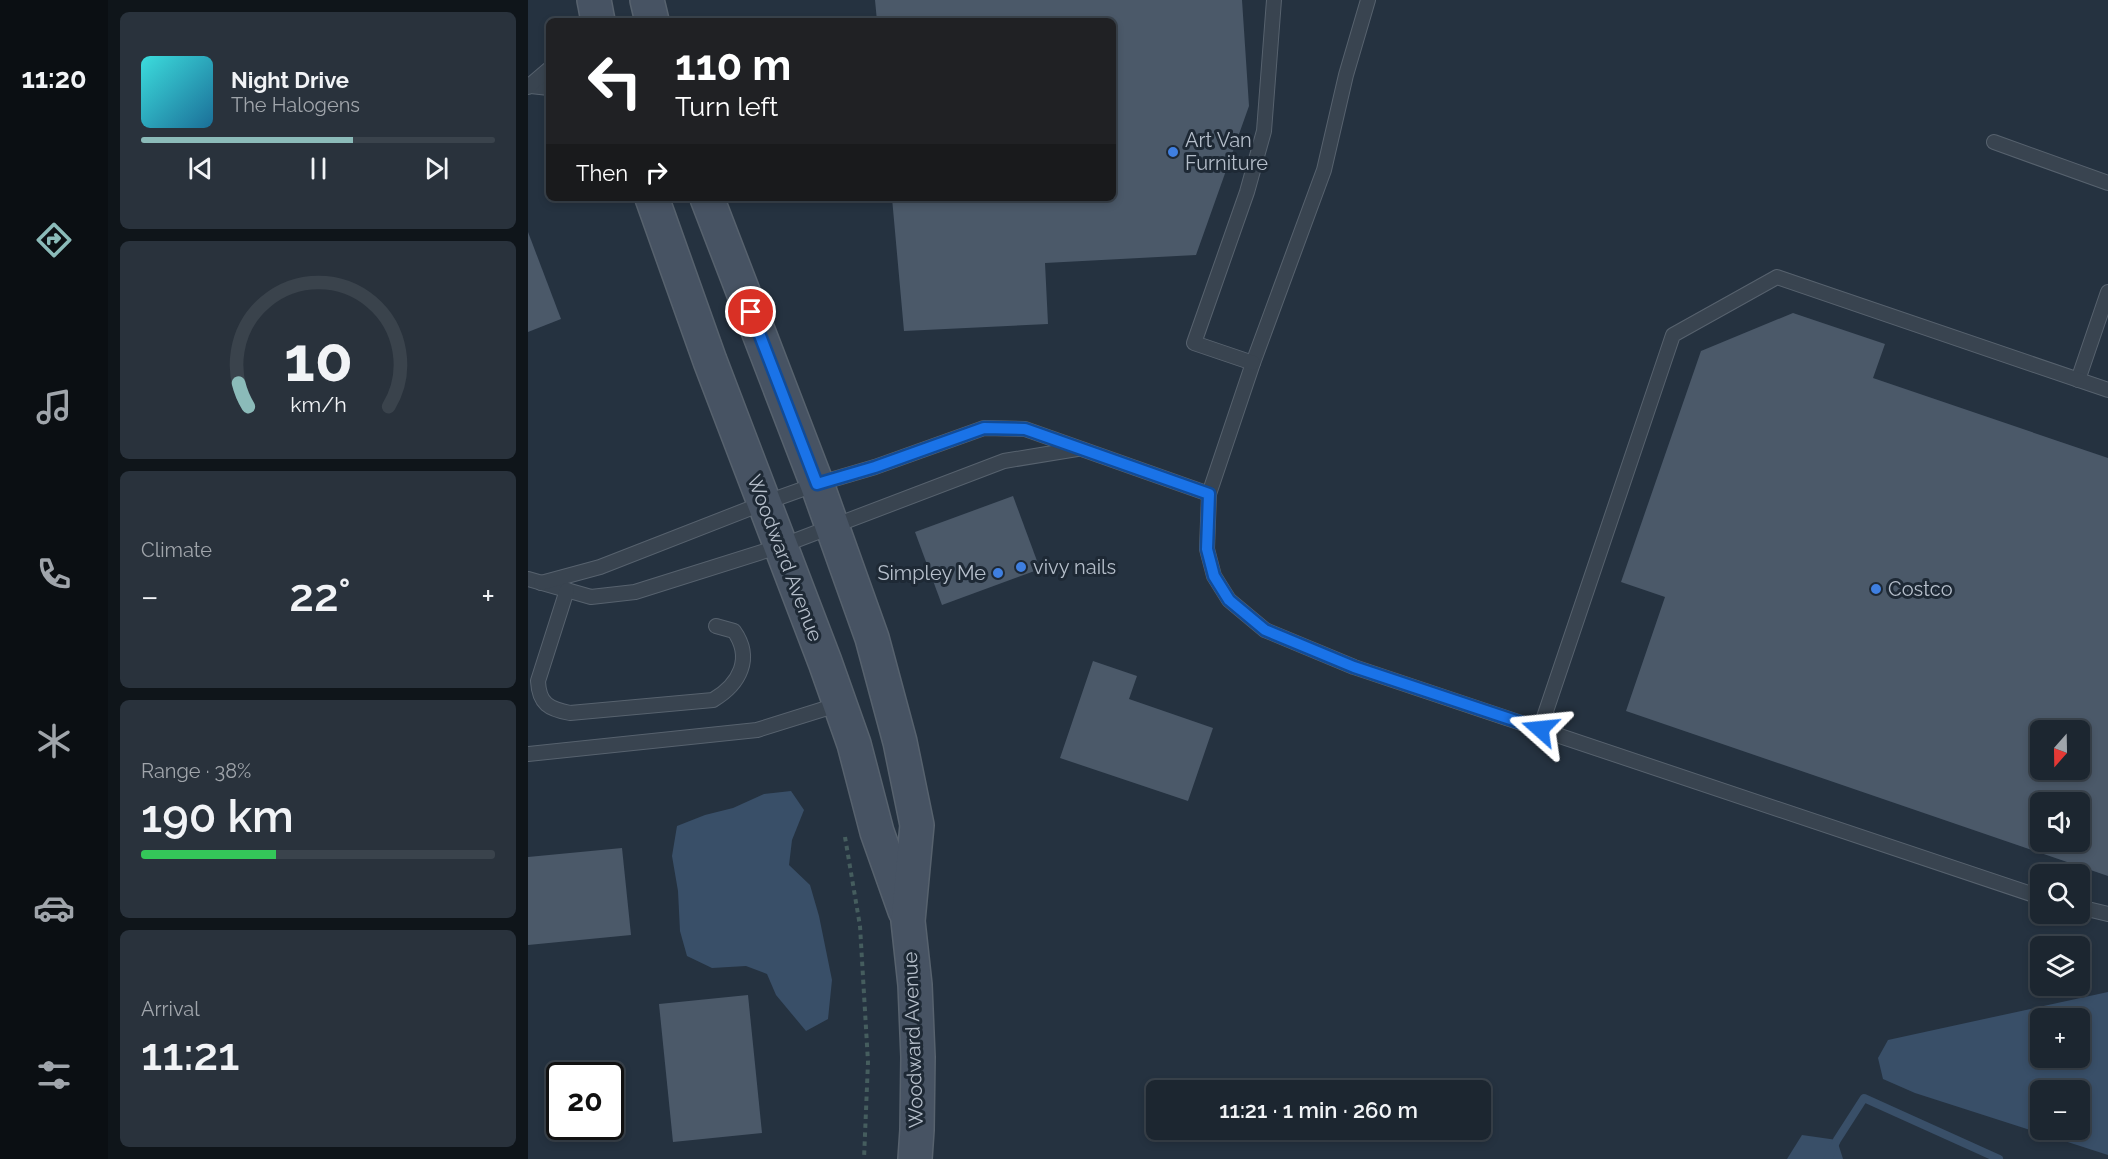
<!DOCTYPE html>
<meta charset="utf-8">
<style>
body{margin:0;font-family:Raleway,sans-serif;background:#29323c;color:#f1f3f6;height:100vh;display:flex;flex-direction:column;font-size:22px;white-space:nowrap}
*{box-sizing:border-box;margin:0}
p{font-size:20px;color:#a0a5ab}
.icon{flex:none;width:33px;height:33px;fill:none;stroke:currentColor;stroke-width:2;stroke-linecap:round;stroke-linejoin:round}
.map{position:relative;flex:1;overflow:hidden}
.sheet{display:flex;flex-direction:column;gap:12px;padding:12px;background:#0f151a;width:420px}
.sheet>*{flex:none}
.banner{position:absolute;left:18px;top:18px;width:570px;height:183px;border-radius:9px;box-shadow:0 3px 9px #0003,0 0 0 2px #3a434c;background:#202124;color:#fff;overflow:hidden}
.needle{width:39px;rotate:200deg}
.buttons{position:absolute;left:1502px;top:720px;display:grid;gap:12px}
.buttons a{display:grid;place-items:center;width:60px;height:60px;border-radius:9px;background:#1c2630;box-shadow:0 3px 9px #0003,0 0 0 2px #3a434c;font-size:30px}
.speed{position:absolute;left:18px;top:1062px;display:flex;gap:12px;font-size:30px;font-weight:700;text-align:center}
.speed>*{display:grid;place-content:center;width:78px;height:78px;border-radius:50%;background:#1c2630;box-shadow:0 3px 9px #0003,0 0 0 2px #3a434c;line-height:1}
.speed .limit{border:3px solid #111;border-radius:9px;background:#fff;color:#111}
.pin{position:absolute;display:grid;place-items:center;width:51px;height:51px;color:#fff;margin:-26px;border:3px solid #fff;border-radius:50%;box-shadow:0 2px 6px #0007}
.me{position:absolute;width:66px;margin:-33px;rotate:288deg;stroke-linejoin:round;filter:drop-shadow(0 0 4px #0008)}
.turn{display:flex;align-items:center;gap:21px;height:126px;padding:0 30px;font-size:27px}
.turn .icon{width:78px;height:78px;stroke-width:2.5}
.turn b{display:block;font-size:42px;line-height:51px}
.then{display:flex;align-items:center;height:57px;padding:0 30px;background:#0003;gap:12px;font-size:22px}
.big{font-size:45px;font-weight:600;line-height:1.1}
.sheet .widget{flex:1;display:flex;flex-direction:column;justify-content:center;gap:9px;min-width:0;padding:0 21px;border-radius:9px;background:#29323c}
.sheet .dial{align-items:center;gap:0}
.dial svg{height:156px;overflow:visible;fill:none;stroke:#3a434c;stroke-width:7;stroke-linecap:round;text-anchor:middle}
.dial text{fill:#f1f3f6;stroke:none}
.song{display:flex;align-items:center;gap:18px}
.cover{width:72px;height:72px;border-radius:9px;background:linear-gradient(135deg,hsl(180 70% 55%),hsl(200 70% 35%))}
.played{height:6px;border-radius:3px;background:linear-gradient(90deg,#8bbbb9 60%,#3a434c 60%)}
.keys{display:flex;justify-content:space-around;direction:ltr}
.heat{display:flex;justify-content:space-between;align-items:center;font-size:33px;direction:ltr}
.charge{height:9px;border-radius:4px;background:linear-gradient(90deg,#34c759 38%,#3a434c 0)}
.trip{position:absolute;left:618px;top:1080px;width:345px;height:60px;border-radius:9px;background:#1c2630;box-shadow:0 3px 9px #0003,0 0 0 2px #3a434c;font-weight:600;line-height:60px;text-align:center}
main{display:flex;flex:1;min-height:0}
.dock{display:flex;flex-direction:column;width:108px;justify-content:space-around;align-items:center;background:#0b0f13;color:#a0a5ab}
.dock .icon{width:42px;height:42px}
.dock .on{color:#8bbbb9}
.dock b{font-size:27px;color:#f1f3f6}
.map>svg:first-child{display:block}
</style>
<main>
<nav class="dock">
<b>11:20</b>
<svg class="icon on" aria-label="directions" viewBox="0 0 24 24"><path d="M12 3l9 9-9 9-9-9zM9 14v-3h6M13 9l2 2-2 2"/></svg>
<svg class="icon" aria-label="music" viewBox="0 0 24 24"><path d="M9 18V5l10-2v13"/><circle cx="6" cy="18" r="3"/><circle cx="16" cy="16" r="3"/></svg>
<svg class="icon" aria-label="phone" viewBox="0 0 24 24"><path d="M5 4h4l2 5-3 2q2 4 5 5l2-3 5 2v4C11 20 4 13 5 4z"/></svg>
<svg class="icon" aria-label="climate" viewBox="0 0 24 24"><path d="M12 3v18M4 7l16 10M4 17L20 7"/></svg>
<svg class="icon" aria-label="car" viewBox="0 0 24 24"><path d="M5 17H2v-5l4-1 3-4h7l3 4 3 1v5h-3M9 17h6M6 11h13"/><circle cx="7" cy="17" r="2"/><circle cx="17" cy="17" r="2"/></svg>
<svg class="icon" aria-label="filters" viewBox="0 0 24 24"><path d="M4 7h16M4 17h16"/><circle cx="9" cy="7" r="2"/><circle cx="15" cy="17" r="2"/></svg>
</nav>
<section class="sheet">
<div class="widget">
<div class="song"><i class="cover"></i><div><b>Night Drive</b><p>The Halogens</p></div></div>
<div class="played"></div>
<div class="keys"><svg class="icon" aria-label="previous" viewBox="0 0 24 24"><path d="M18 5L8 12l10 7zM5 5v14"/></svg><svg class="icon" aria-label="pause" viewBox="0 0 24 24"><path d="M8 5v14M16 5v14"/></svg><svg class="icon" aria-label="next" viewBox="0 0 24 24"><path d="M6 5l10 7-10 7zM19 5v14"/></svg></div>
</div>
<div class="widget dial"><svg viewBox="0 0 100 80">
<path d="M14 69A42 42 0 1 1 86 69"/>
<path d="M14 69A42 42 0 0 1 9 57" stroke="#8bbbb9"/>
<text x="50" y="56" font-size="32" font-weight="700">10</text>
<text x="50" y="72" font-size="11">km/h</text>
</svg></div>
<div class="widget"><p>Climate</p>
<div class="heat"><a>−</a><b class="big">22°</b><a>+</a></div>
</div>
<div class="widget"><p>Range · 38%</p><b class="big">190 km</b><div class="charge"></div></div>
<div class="widget"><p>Arrival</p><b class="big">11:21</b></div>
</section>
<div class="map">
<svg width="1580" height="1159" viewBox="0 0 1580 1159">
<rect width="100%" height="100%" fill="#253240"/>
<!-- water -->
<g fill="#394f68" fill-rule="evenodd">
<polygon points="263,791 276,810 264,840 261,865 282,885 291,916 304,980 300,1019 278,1031 248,995 239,974 218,966 184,968 159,956 152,931 150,891 144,856 149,826 177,815 205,808 236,794"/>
<path d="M1580,992V1155L1387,1093L1355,1079L1350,1058L1360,1040ZM1512,1018H1551V1058H1512ZM1512,1090H1551V1130H1512Z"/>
<polygon points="1274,1135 1309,1140 1315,1159 1259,1159"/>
</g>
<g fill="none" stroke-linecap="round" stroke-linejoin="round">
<!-- stream -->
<polyline stroke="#394f68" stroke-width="8" points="1300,1159 1309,1140 1336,1098 1471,1159"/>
</g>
<!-- building -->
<g fill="#4b5969" fill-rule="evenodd">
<polygon points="347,0 714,0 721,106 668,255 517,263 520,324 376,331 364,198 585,198 585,21 349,21"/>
<polygon points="0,232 33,319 0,332"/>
<path d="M1265,313L1357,344L1345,378L1580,458V876L1098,711L1137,597L1093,582L1173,351ZM1512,730H1551V770H1512ZM1512,802H1551V842H1512Z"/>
<polygon points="485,496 512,569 414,605 387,532"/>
<polygon points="565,661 609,676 601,699 685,728 660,801 532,758"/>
<polygon points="94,848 103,935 0,945 0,857"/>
<polygon points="220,995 234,1133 145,1142 131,1004"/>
</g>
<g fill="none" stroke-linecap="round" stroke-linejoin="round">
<defs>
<g id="service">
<polyline points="840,0 818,75 796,170 725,363 681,494 679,549 686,576 701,600 737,630 826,667 1512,897"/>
<polyline points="3,86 21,88"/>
<polyline points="0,87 21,69"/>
<polyline points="1466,142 1580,183"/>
<polyline points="725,363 666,343 719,192 736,131 746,0"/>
<polyline points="1550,380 1580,292"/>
<polyline points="0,579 63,597 107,592 253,546 476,461 549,449"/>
<polyline points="13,583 72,567 236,503 289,484 347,467 456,428 497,429 681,494"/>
<path d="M39,590L10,681C11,704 21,709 42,713L185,700C212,684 225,658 206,631L188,626"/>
<polyline points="1012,729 1145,335 1249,277 1580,390"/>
<polyline points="0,754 229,730 312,704"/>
<polyline points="1551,907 1580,914"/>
</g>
<g id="secondary">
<polyline points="66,0 70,21"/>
<polyline points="119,0 124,21"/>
<polyline points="124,198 182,361 297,662 326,744 349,832 377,911"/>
<polyline points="179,198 289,484 344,638 372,742 389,825 380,921 387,985 390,1057 389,1130 387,1159"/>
</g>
</defs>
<!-- service casing -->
<use href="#service" stroke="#57626e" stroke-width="16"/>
<!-- secondary casing -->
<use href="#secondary" stroke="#57626e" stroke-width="36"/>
<!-- path -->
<polyline stroke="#455d5e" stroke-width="4" stroke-dasharray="4.5 4.5" stroke-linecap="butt" points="317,837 332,926 340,1062 336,1159"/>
<!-- service -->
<use href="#service" stroke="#394450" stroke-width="14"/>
<!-- secondary -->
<use href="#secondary" stroke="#475363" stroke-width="33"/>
</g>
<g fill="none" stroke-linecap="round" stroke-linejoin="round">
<defs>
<polyline id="route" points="223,312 289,484 347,467 456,428 497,429 681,494 679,549 686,576 701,600 737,630 826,667 1012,729"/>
</defs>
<!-- route casing -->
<use href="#route" stroke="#114b97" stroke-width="15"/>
<!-- route -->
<use href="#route" stroke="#1a73e8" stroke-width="10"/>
</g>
<!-- markers -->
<g fill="#3f7fe0" stroke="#1e2935" stroke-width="2">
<circle cx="645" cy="152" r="6"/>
<circle cx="493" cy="567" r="6"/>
<circle cx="470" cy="573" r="6"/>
<circle cx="1348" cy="589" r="6"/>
</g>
<g text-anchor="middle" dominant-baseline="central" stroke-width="6" stroke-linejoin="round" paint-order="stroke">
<!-- poi labels -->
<g font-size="20" fill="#b6bfcb" stroke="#1e2935" text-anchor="start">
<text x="657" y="140">Art Van<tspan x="657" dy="23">Furniture</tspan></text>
<text x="505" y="567">vivy nails</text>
<text x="458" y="573" text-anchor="end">Simpley Me</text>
<text x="1360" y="589">Costco</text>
</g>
<!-- street labels -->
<g font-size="20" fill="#b6bfcb" stroke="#1e2935">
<text transform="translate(257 558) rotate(69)">Woodward Avenue</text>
<text transform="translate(385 1040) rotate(-92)">Woodward Avenue</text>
</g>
</g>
</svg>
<div class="buttons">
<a><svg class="needle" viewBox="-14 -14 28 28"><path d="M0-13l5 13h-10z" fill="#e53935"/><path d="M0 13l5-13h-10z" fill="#a0a5ab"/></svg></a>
<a><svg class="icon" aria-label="sound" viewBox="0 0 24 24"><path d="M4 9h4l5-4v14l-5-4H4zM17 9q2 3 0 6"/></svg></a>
<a><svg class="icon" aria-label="search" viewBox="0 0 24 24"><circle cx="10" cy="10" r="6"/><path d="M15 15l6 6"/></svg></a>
<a><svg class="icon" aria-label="layers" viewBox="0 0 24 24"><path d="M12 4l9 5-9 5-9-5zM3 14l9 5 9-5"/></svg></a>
<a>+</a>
<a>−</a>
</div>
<div class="speed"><div class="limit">20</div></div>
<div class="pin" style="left:223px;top:312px;background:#d93025"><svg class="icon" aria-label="arrive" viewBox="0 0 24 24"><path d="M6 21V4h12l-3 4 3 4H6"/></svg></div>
<svg class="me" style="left:1012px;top:729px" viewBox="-20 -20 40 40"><path d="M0-17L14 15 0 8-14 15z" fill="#1a73e8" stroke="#fff" stroke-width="4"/></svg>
<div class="trip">11:21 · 1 min · 260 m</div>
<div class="banner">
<div class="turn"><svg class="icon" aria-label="left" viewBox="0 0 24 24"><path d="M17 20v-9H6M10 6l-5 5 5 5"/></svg><div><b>110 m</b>Turn left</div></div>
<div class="then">Then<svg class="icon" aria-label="right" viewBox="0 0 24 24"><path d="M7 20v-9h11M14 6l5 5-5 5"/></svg></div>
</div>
</div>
</main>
